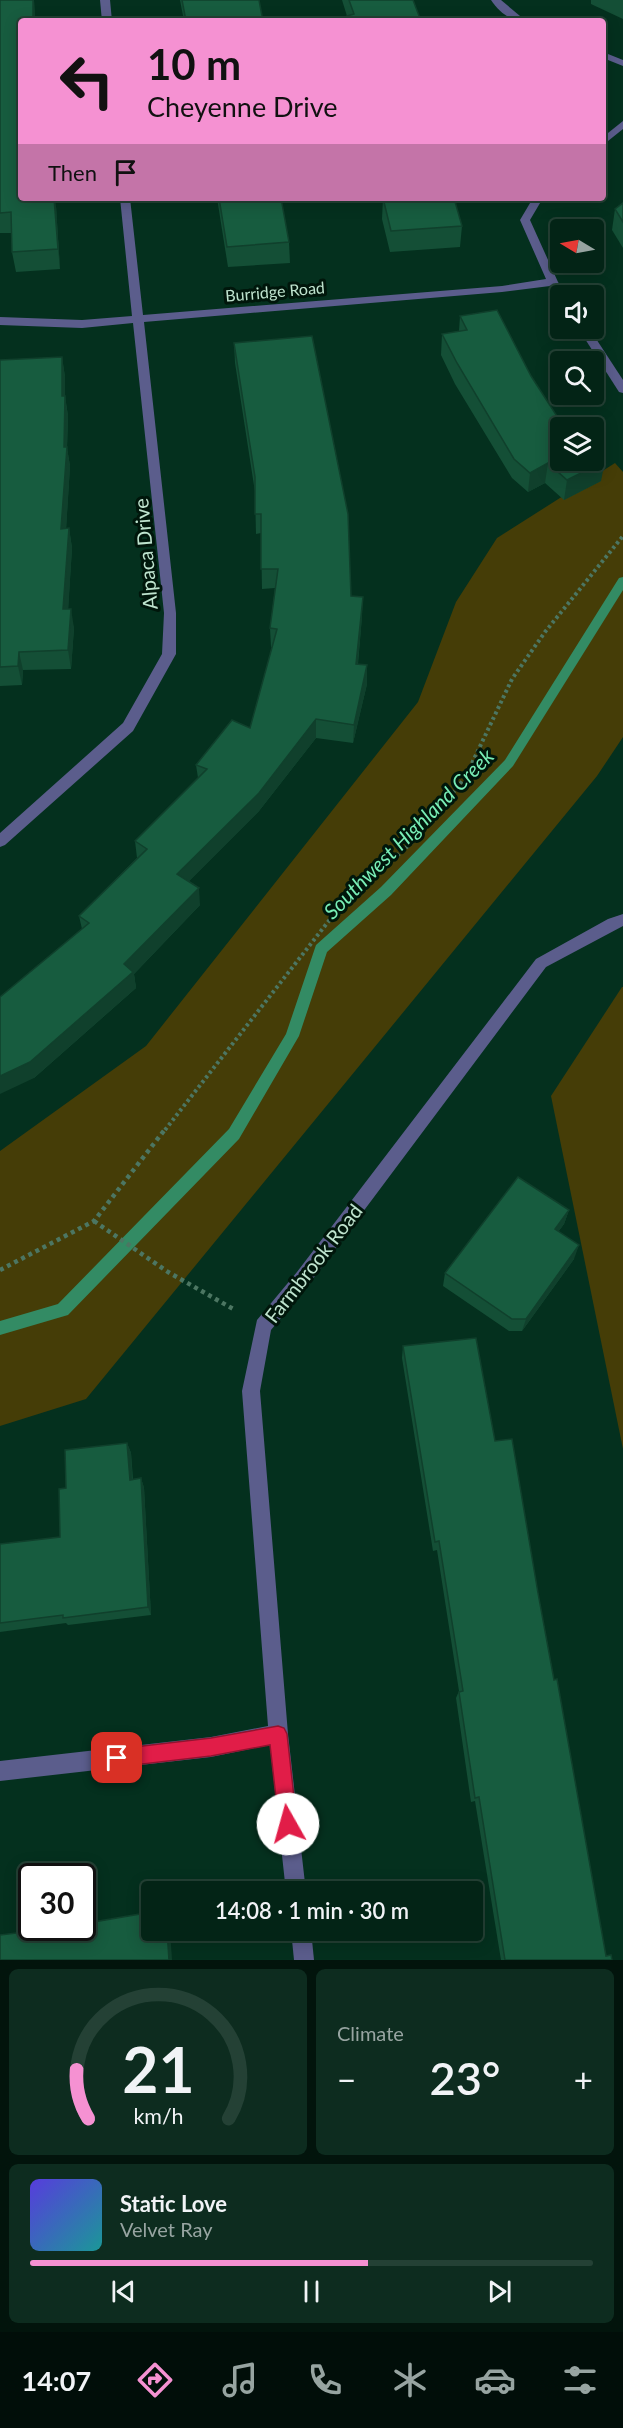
<!DOCTYPE html>
<meta charset="utf-8">
<style>
body{margin:0;font-family:Lato,sans-serif;background:#0d2c1f;color:#f1f3f6;height:100vh;display:flex;flex-direction:column;font-size:22px;white-space:nowrap}
*{box-sizing:border-box;margin:0}
p{font-size:20px;color:#97a4a1}
.icon{flex:none;width:33px;height:33px;fill:none;stroke:currentColor;stroke-width:2;stroke-linecap:round;stroke-linejoin:round}
.map{position:relative;height:1960px;overflow:hidden}
.panel{display:flex;flex-direction:column;gap:9px;padding:9px;background:#02140c;flex:1}
.panel>*{flex:none}
.guide{position:absolute;left:18px;top:18px;width:588px;height:183px;border-radius:6px;box-shadow:0 3px 15px #0003,0 0 0 2px #244135;background:#f591d2;color:#111;overflow:hidden}
.needle{width:39px;rotate:280deg}
.controls{position:absolute;left:550px;top:219px;display:grid;gap:12px}
.controls a{display:grid;place-items:center;width:54px;height:54px;border-radius:6px;background:#032416;box-shadow:0 3px 15px #0003,0 0 0 2px #244135;font-size:30px}
.speed{position:absolute;left:18px;top:1863px;display:flex;gap:12px;font-size:30px;font-weight:700;text-align:center}
.speed>*{display:grid;place-content:center;width:78px;height:78px;border-radius:50%;background:#032416;box-shadow:0 3px 15px #0003,0 0 0 2px #244135;line-height:1}
.speed .limit{border:3px solid #111;border-radius:9px;background:#fff;color:#111}
.pin{position:absolute;display:grid;place-items:center;width:51px;height:51px;color:#fff;margin:-26px;border-radius:12px;box-shadow:0 3px 9px #0006}
.me{position:absolute;width:66px;margin:-33px;rotate:353deg;stroke-linejoin:round;filter:drop-shadow(0 0 4px #0008)}
.turn{display:flex;align-items:center;gap:21px;height:126px;padding:0 30px;font-size:27px}
.turn .icon{width:78px;height:78px;stroke-width:2.5}
.turn b{display:block;font-size:42px;line-height:51px}
.then{display:flex;align-items:center;height:57px;padding:0 30px;background:#0003;gap:12px;font-size:22px}
.big{font-size:45px;font-weight:600;line-height:1.1}
.panel .tile{flex:1;display:flex;flex-direction:column;justify-content:center;gap:9px;min-width:0;padding:0 21px;border-radius:9px;background:#0d2c1f}
.panel .dial{align-items:center;gap:0}
.dial svg{height:156px;overflow:visible;fill:none;stroke:#244135;stroke-width:7;stroke-linecap:round;text-anchor:middle}
.dial text{fill:#f1f3f6;stroke:none}
.song{display:flex;align-items:center;gap:18px}
.cover{width:72px;height:72px;border-radius:9px;background:linear-gradient(135deg,hsl(250 70% 55%),hsl(180 70% 35%))}
.played{height:6px;border-radius:3px;background:linear-gradient(90deg,#f591d2 60%,#244135 60%)}
.keys{display:flex;justify-content:space-around;direction:ltr}
.heat{display:flex;justify-content:space-between;align-items:center;font-size:33px;direction:ltr}
.panel .tiles{flex:1;display:grid;gap:9px;grid-template-columns:1fr 1fr}
.tile:last-child{grid-column:span 2}
.trip{position:absolute;left:141px;top:1881px;width:342px;height:60px;border-radius:6px;background:#032416;box-shadow:0 3px 15px #0003,0 0 0 2px #244135;font-weight:600;line-height:60px;text-align:center}
.tabs{display:flex;height:96px;justify-content:space-around;align-items:center;background:#010e09;color:#97a4a1}
.tabs .icon{width:42px;height:42px}
.tabs .on{color:#f591d2}
.tabs b{font-size:27px;color:#f1f3f6}
.map>svg:first-child{display:block}
</style>
<div class="map">
<svg width="623" height="1960" viewBox="0 0 623 1960">
<rect width="100%" height="100%" fill="#04301e"/>
<!-- green -->
<g fill="#453d07">
<polygon points="615,463 623,472 623,737 597,776 86,1399 0,1426 0,1151 146,1046 418,702 456,602 497,538"/>
<polygon points="622,987 623,987 623,1449 551,1096"/>
</g>
<g fill="none" stroke-linecap="round" stroke-linejoin="round">
<!-- stream -->
<polygon fill="#338b64" fill-rule="evenodd" points="623,577 623,590 513,766 391,895 327,952 299,1036 239,1139 68,1315 0,1335 0,1321 58,1304 229,1129 286,1034 316,945 381,887 505,760 619,578"/>
<!-- path-far1 -->
<polyline stroke="#4c7662" stroke-width="4" stroke-dasharray="3 3" stroke-linecap="butt" points="165,1130 335,913 412,842 465,778 512,679 545,632 623,536"/>
<!-- path -->
<g stroke="#4c7662" stroke-width="4.5" stroke-dasharray="4 4" stroke-linecap="butt">
<polyline points="94,1221 168,1272 235,1310"/>
<polyline points="0,1270 94,1221 166,1128"/>
</g>
<!-- street -->
<g fill="#5b5d8c" fill-rule="evenodd">
<polygon points="100,0 110,0 112,21 102,21"/>
<path d="M491,0H501L526,21C510,21 500,13 491,0Z"/>
<polygon points="603,52 623,60 623,66 603,58"/>
<polygon points="623,121 623,129 603,145 603,137"/>
<polygon points="120,198 130,198 143,315 502,286 546,279 520,220 533,198 543,198 530,220 558,282 567,296 561,296 561,299 558,298 550,286 502,292 144,322 176,613 176,654 133,731 5,845 0,847 0,833 123,723 162,654 164,613 133,323 82,328 0,325 0,317 82,320 132,316"/>
<polygon points="578,328 589,328 623,380 623,393 619,392"/>
<polygon points="623,914 623,926 546,967 309,1284 271,1330 260,1391 288,1734 306,1892 286,1892 270,1745 211,1757 0,1781 0,1761 211,1737 268,1726 242,1391 257,1320 297,1272 536,959 608,919"/>
<polygon points="291,1930 311,1930 314,1960 294,1960"/>
</g>
</g>
<!-- wall -->
<g fill="#144f36">
<polygon points="0,0 34,0 35,21 21,198 56,206 60,269 16,272 12,252 12,233 0,233"/>
<polygon points="180,0 259,0 263,21 184,21"/>
<polygon points="342,0 413,0 421,21 347,21 347,16"/>
<polygon points="591,0 623,0 623,19 591,4"/>
<polygon points="217,198 281,198 289,242 290,263 228,267"/>
<polygon points="383,198 457,198 456,205 462,226 460,247 390,252 382,219"/>
<polygon points="623,203 623,248 612,230 615,209"/>
<polygon points="460,316 531,376 562,424 601,481 564,500 545,483 528,492 512,478 455,384 441,355 442,334 459,331"/>
<polygon points="234,343 351,596 362,616 358,664 367,665 367,684 353,743 316,738 259,811 189,881 200,905 134,974 136,988 34,1078 82,929 79,916 137,858 135,841 198,778 196,765 250,728 272,647 271,647 270,628 275,588 262,589 261,533 256,534 255,492 235,363"/>
<polygon points="62,357 65,377 65,396 68,416 67,448 70,466 66,529 69,528 72,548 68,609 74,628 71,669 23,670 22,685 0,686 0,360"/>
<polygon points="569,1210 564,1224 558,1232 574,1259 522,1331 509,1331 443,1286 445,1273"/>
<polygon points="403,1346 495,1441 538,1593 606,1956 612,1960 501,1960 475,1801 471,1802 456,1698 459,1691 437,1550 433,1551 402,1358"/>
<polygon points="127,1443 131,1453 133,1479 141,1478 144,1488 151,1615 68,1625 66,1623 0,1632 0,1544 60,1537"/>
</g>
<!-- shaded-wall -->
<g fill="#10402c">
<polygon points="33,0 34,0 35,21 33,21"/>
<polygon points="54,198 55,198 56,206 60,269 58,249"/>
<polygon points="62,357 65,377 65,396 68,416 67,448 70,466 65,548 61,529 64,447 62,396"/>
<polygon points="605,461 601,481 564,500 567,480"/>
<polygon points="548,463 545,483 528,492 530,473"/>
<polygon points="69,528 72,548 67,629 63,609"/>
<polygon points="363,597 362,616 356,683 356,664"/>
<polygon points="71,609 74,628 71,669 68,650"/>
<polygon points="19,652 23,670 22,685 18,666"/>
<polygon points="367,665 367,684 353,743 354,725"/>
<polygon points="316,719 316,738 259,811 179,891 177,874"/>
<polygon points="199,888 200,905 134,974 136,988 34,1078 0,1094 0,1076 124,964"/>
<polygon points="569,1210 564,1224 550,1243 555,1229"/>
<polygon points="579,1245 574,1259 522,1331 526,1319"/>
<polygon points="127,1443 131,1453 133,1490 130,1480"/>
<polygon points="141,1478 144,1488 151,1615 148,1607"/>
<polygon points="167,1930 170,1930 172,1960 169,1960"/>
</g>
<!-- building -->
<g fill="#175c3f" stroke="#10402c" stroke-width="1.5">
<polygon points="0,0 33,0 33,21 21,21 21,198 54,198 58,249 12,252 11,212 0,213"/>
<polygon points="182,0 259,0 263,21 186,21"/>
<polygon points="349,0 413,0 421,21 350,21 347,16 354,14"/>
<polygon points="219,198 281,198 289,242 227,247"/>
<polygon points="383,198 454,198 462,226 391,231"/>
<polygon points="623,203 623,222 615,209"/>
<polygon points="497,310 531,376 562,424 566,428 561,428 561,460 594,460 594,452 605,461 567,480 548,463 530,473 514,459 457,363 442,334 467,330 460,316"/>
<polygon points="312,336 348,514 351,596 363,597 356,664 367,665 354,725 316,719 259,793 177,874 199,888 124,964 133,972 30,1062 0,1076 0,997 89,923 79,916 147,849 135,841 207,769 196,765 232,720 250,728 277,629 270,628 278,569 261,569 261,514 255,514 255,477 234,343"/>
<polygon points="62,357 62,396 65,396 64,447 67,447 61,529 69,528 63,609 71,609 68,650 19,652 18,666 0,667 0,360"/>
<polygon points="518,1177 569,1210 555,1229 579,1245 526,1319 512,1319 445,1273"/>
<polygon points="476,1338 495,1441 512,1439 538,1593 554,1680 557,1679 606,1956 611,1955 612,1960 505,1960 479,1797 475,1798 459,1692 463,1691 439,1541 435,1542 403,1346"/>
<polygon points="127,1443 130,1480 141,1478 148,1607 63,1618 63,1615 0,1623 0,1544 60,1537 59,1489 66,1488 65,1450"/>
<polygon points="152,1912 152,1930 167,1930 169,1960 0,1960 0,1935 57,1928 82,1928 82,1924"/>
</g>
<!-- route -->
<polygon fill="#e11d48" stroke="#92132f" stroke-width="1.5" points="278,1726 284,1728 287,1734 297,1824 295,1831 288,1833 282,1831 279,1824 270,1745 211,1756 117,1767 111,1764 108,1758 111,1752 117,1749 211,1738"/>
<g text-anchor="middle" dominant-baseline="central" stroke-width="6" stroke-linejoin="round" paint-order="stroke">
<!-- far-street labels -->
<g font-size="16" fill="#bee3ce" stroke="#00160b">
<text transform="translate(275 291) rotate(-5)">Burridge Road</text>
</g>
<!-- street labels -->
<g font-size="20" fill="#bee3ce" stroke="#00160b">
<text transform="translate(145 554) rotate(-95)">Alpaca Drive</text>
<text transform="translate(313 1263) rotate(-52)">Farmbrook Road</text>
</g>
<!-- water labels -->
<g font-size="21" font-style="italic" fill="#78eeb6" stroke="#00160b">
<text transform="translate(408 833) rotate(-45)">Southwest Highland Creek</text>
</g>
</g>
</svg>
<div class="controls">
<a><svg class="needle" viewBox="-14 -14 28 28"><path d="M0-13l5 13h-10z" fill="#e53935"/><path d="M0 13l5-13h-10z" fill="#97a4a1"/></svg></a>
<a><svg class="icon" aria-label="sound" viewBox="0 0 24 24"><path d="M4 9h4l5-4v14l-5-4H4zM17 9q2 3 0 6"/></svg></a>
<a><svg class="icon" aria-label="search" viewBox="0 0 24 24"><circle cx="10" cy="10" r="6"/><path d="M15 15l6 6"/></svg></a>
<a><svg class="icon" aria-label="layers" viewBox="0 0 24 24"><path d="M12 4l9 5-9 5-9-5zM3 14l9 5 9-5"/></svg></a>
</div>
<div class="speed"><div class="limit">30</div></div>
<div class="pin" style="left:117px;top:1758px;background:#d93025"><svg class="icon" aria-label="arrive" viewBox="0 0 24 24"><path d="M6 21V4h12l-3 4 3 4H6"/></svg></div>
<svg class="me" style="left:288px;top:1824px" viewBox="-20 -20 40 40"><circle r="19" fill="#fff"/><path d="M0-13L10 11 0 6-10 11z" fill="#e11d48"/></svg>
<div class="trip">14:08 · 1 min · 30 m</div>
<div class="guide">
<div class="turn"><svg class="icon" aria-label="left" viewBox="0 0 24 24"><path d="M17 20v-9H6M10 6l-5 5 5 5"/></svg><div><b>10 m</b>Cheyenne Drive</div></div>
<div class="then">Then<svg class="icon" aria-label="arrive" viewBox="0 0 24 24"><path d="M6 21V4h12l-3 4 3 4H6"/></svg></div>
</div>
</div>
<section class="panel">
<div class="tiles">
<div class="tile dial"><svg viewBox="0 0 100 80">
<path d="M14 69A42 42 0 1 1 86 69"/>
<path d="M14 69A42 42 0 0 1 8 44" stroke="#f591d2"/>
<text x="50" y="56" font-size="32" font-weight="700">21</text>
<text x="50" y="72" font-size="11">km/h</text>
</svg></div>
<div class="tile"><p>Climate</p>
<div class="heat"><a>−</a><b class="big">23°</b><a>+</a></div>
</div>
<div class="tile">
<div class="song"><i class="cover"></i><div><b>Static Love</b><p>Velvet Ray</p></div></div>
<div class="played"></div>
<div class="keys"><svg class="icon" aria-label="previous" viewBox="0 0 24 24"><path d="M18 5L8 12l10 7zM5 5v14"/></svg><svg class="icon" aria-label="pause" viewBox="0 0 24 24"><path d="M8 5v14M16 5v14"/></svg><svg class="icon" aria-label="next" viewBox="0 0 24 24"><path d="M6 5l10 7-10 7zM19 5v14"/></svg></div>
</div>
</div>
</section>
<nav class="tabs">
<b>14:07</b>
<svg class="icon on" aria-label="directions" viewBox="0 0 24 24"><path d="M12 3l9 9-9 9-9-9zM9 14v-3h6M13 9l2 2-2 2"/></svg>
<svg class="icon" aria-label="music" viewBox="0 0 24 24"><path d="M9 18V5l10-2v13"/><circle cx="6" cy="18" r="3"/><circle cx="16" cy="16" r="3"/></svg>
<svg class="icon" aria-label="phone" viewBox="0 0 24 24"><path d="M5 4h4l2 5-3 2q2 4 5 5l2-3 5 2v4C11 20 4 13 5 4z"/></svg>
<svg class="icon" aria-label="climate" viewBox="0 0 24 24"><path d="M12 3v18M4 7l16 10M4 17L20 7"/></svg>
<svg class="icon" aria-label="car" viewBox="0 0 24 24"><path d="M5 17H2v-5l4-1 3-4h7l3 4 3 1v5h-3M9 17h6M6 11h13"/><circle cx="7" cy="17" r="2"/><circle cx="17" cy="17" r="2"/></svg>
<svg class="icon" aria-label="filters" viewBox="0 0 24 24"><path d="M4 7h16M4 17h16"/><circle cx="9" cy="7" r="2"/><circle cx="15" cy="17" r="2"/></svg>
</nav>
